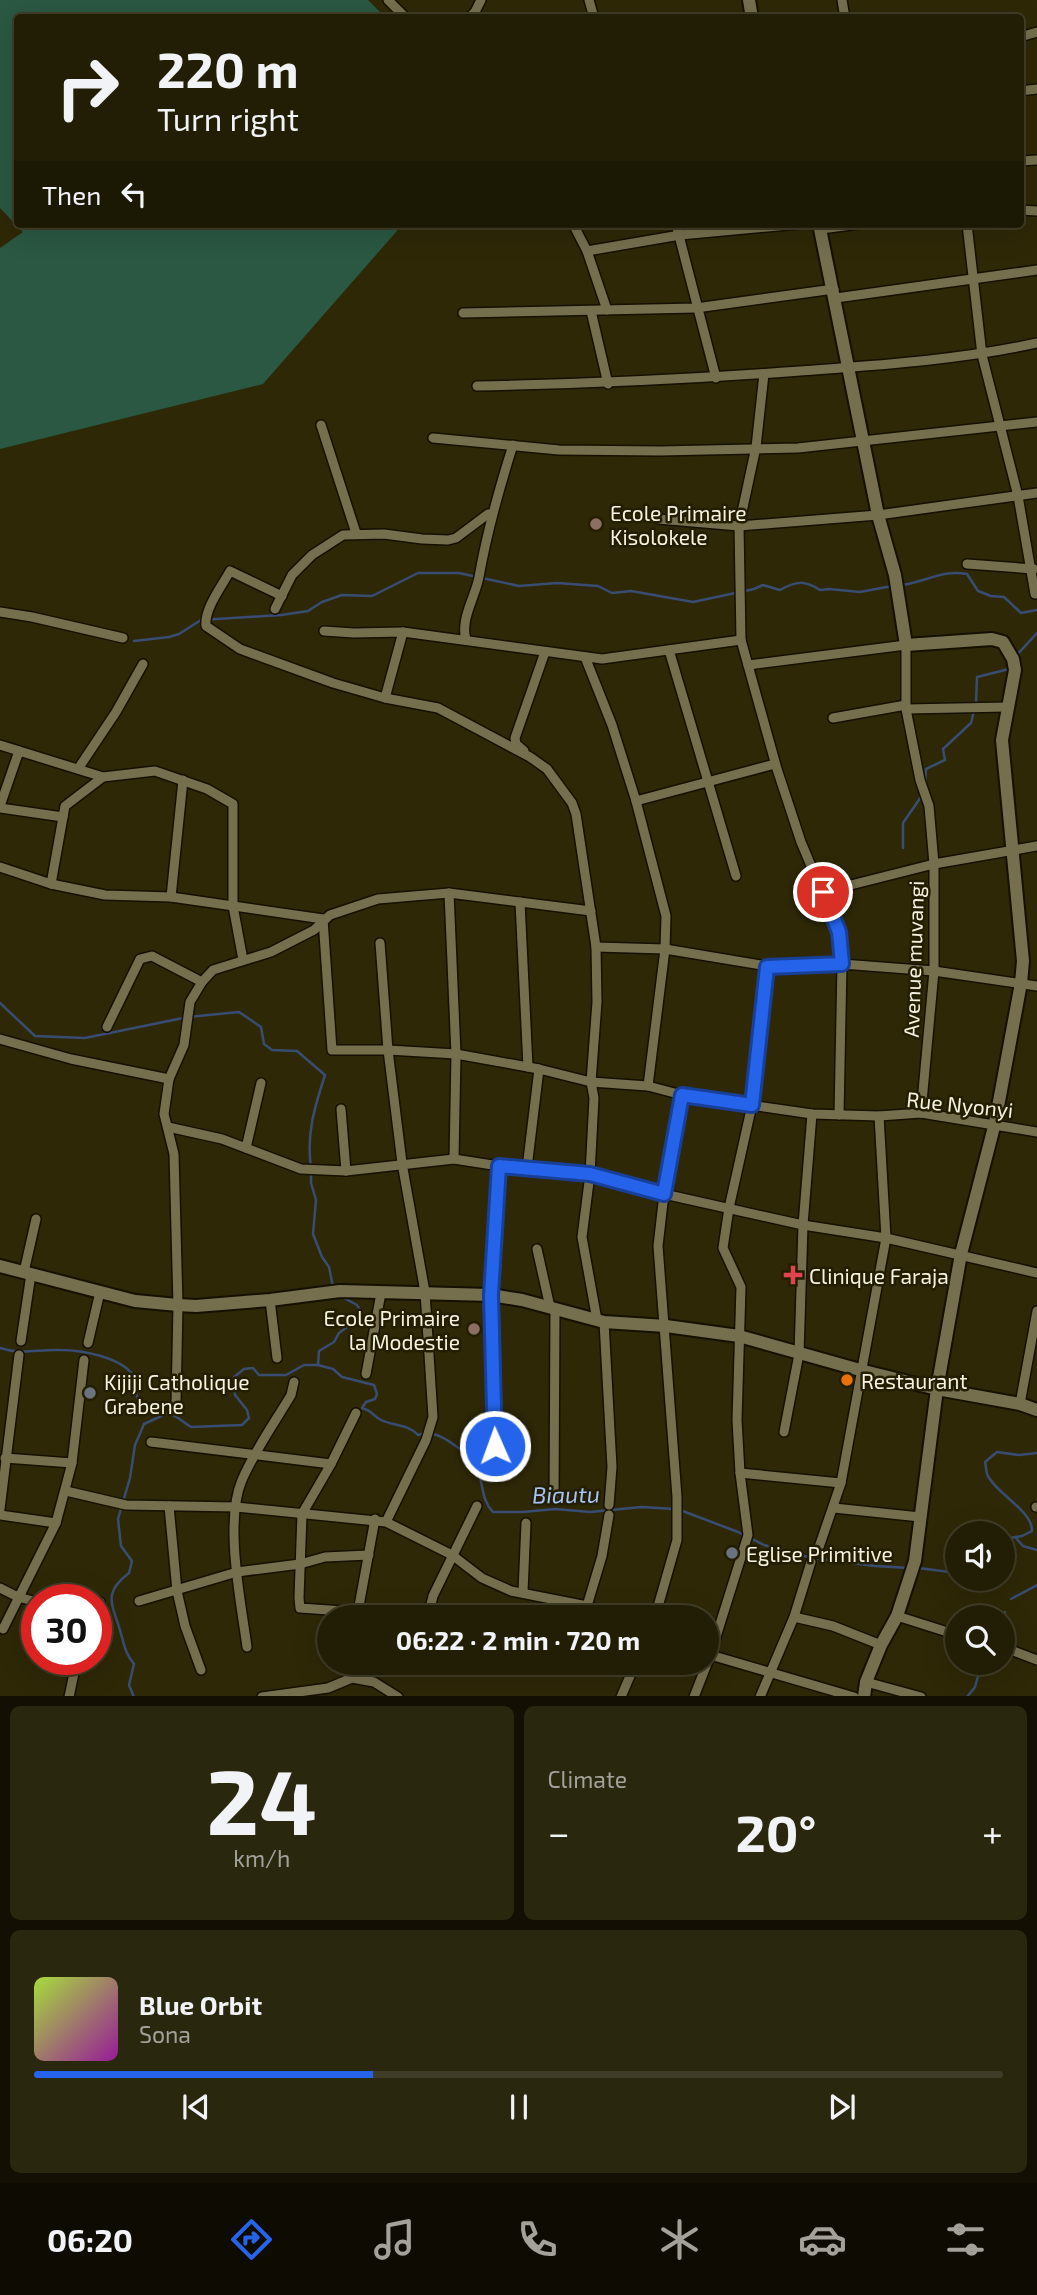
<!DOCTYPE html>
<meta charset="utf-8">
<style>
body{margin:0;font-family:"Exo 2",sans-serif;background:#2a270f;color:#f1f3f6;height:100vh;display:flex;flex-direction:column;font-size:26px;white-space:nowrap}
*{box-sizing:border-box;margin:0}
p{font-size:23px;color:#a2a29a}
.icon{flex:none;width:38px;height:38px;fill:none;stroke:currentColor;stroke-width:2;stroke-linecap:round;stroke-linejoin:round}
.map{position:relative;height:1696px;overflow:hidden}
.side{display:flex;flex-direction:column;gap:10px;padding:10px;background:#131003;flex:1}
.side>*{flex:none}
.top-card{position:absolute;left:14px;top:14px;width:1010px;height:214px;border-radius:7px;box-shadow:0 7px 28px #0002,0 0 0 2px #3f3c27;background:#221e05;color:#f1f3f6;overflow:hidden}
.buttons{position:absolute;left:945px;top:1521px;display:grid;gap:14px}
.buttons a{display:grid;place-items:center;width:70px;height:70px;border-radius:50%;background:#221e05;box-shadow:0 7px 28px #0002,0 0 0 2px #3f3c27;font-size:35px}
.speed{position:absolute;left:21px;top:1584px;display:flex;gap:14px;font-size:35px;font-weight:700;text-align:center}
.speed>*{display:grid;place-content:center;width:91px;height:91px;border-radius:50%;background:#221e05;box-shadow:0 7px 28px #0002,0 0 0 2px #3f3c27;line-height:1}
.speed .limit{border:10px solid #d22;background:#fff;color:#111}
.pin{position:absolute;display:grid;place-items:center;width:60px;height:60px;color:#fff;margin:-30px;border:4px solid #fff;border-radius:50%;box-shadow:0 2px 7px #0007}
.me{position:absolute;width:77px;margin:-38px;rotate:358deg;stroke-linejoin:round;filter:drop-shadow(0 0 5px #0008)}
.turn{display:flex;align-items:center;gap:24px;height:147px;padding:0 28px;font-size:32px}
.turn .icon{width:91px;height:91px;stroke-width:2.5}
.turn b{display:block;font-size:49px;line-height:60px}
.then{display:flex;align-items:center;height:66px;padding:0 28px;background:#0003;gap:14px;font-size:26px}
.big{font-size:52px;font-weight:700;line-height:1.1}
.side .card{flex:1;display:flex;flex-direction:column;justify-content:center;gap:10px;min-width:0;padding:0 24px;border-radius:10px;background:#2a270f}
.side .dial{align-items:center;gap:0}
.dial b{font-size:91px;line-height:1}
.song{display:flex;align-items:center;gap:21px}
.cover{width:84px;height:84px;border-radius:10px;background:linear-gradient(135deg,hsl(80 70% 55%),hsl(300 70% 35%))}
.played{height:7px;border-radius:4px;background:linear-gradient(90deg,#2563eb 35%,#3f3c27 35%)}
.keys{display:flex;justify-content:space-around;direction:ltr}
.heat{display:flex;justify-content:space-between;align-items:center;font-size:38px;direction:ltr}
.side .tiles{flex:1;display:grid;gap:10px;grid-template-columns:1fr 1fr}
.card:last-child{grid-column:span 2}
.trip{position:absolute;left:317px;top:1605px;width:402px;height:70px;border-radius:35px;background:#221e05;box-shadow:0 7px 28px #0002,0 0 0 2px #3f3c27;font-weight:700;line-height:70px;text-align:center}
.tab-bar{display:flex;height:112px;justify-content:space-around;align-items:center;background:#0e0c02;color:#a2a29a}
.tab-bar .icon{width:49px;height:49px}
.tab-bar .current{color:#2563eb}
.tab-bar b{font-size:32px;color:#f1f3f6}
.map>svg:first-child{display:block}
</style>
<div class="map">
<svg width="1037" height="1697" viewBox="0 0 1037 1697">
<rect width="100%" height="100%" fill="#2e2807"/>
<!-- green -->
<polygon fill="#2a5842" points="0,0 368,0 385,17 18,18 18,224 403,224 263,384 0,449 0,248 23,232 0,208"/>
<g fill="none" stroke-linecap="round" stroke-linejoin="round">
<!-- stream -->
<g stroke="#384d71" stroke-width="2.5">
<path d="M902,585C925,582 944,569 967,574L978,591L991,596L1004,597L1021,613L1037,610"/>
<path d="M134,641L169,637L179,634L201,620L281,615L308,611L322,602L342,595L372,596L418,573H459L519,586L557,583L598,586L612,593L631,591L693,602L754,589L763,585L780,590C796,581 804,580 820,590L829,589L860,592L892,586"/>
<polyline points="1015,657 1037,633"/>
<polyline points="976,704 977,677 1009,669 1010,666"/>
<polyline points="925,785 926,769 945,760 943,749 971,723 974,711"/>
<polyline points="903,848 903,823 923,794"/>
<path d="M0,1003L35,1036L85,1038L188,1017L239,1012L261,1027L264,1044L272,1050L297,1051L325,1075C315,1106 306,1134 311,1167"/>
<polyline points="311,1173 311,1183 316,1200 313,1234 322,1257 329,1267 333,1287"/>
<path d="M0,1348C20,1355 39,1349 60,1350C81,1350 123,1357 134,1377C137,1382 136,1392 137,1398L144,1405L175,1416L191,1427L242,1425L249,1418L247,1410L235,1395L234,1377L244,1369L253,1368L259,1375H286L304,1365H318L333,1369L342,1377L374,1385L377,1394L375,1399L366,1402L362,1408C373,1411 373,1416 381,1420C393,1426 408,1424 418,1435L425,1433"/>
<polyline points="318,1365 319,1351 334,1342 339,1333 358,1319 361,1312 357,1305 342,1297"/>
<path d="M432,1434C443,1435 471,1455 476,1466C484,1481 480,1499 493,1512H523L555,1509L590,1512L642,1507L674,1509"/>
<polyline points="680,1510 738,1532 764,1545 808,1557 875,1566 909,1568"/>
<polyline points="1016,1538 1023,1546 1037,1550"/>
<path d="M1003,1539L1022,1536L1032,1531C1033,1511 995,1493 987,1474C986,1470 986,1466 985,1462L997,1452L1019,1455L1037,1453"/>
<polyline points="919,1568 957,1573"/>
<polyline points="1011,1599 1037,1585"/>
<polyline points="1001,1617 1005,1612"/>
<path d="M134,1697L129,1685L134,1664C124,1652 124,1642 119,1627C111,1602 104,1592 129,1573L132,1561L121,1546L118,1519L130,1478L135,1445L144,1424L168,1413"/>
<polyline points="967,1697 975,1687 982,1662"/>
</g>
<defs>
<g id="street">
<polyline points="388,0 406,18"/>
<polyline points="589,0 594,18"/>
<polyline points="842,0 845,18"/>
<polyline points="469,18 475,12 481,0"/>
<polyline points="1020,37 1037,32"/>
<polyline points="1020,91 1037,89"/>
<polyline points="1020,161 1037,160"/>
<polyline points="1020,210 1037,211"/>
<polyline points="573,224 587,251 607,310"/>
<polyline points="676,224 716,378"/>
<polyline points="967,224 982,355 1018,496 1035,594"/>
<polyline points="821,229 859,224"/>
<polyline points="587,251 680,235 799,224"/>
<polyline points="836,298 1037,270"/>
<polyline points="591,311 608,384"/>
<polyline points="463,313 696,308 834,289"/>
<polyline points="764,374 756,447 739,526 741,640 777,769 801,842 839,932 842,964 839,1115"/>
<path d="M477,386C585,384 692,379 800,371C880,365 959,360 1037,343"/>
<polyline points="321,425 356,533"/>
<polyline points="433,438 559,450 660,451 798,448 1037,422"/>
<polyline points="658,519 739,526 878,515 1037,493"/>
<polyline points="967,564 1034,569"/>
<path d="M282,596L230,571C222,586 204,609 206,626L240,649L333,683L385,698L438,708L530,757L547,769L572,803L576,814L596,947L597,1002L591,1082L594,1098L590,1174L582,1237L597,1320"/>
<polyline points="275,609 292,575 312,555 343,535 384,534 422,539 448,540 456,538 488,514 492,514"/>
<polyline points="0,612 32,617 123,638"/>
<polyline points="324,631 354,633 403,632 602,659 741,640"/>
<path d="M466,640C460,619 475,598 479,577C487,532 499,489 513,445"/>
<polyline points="669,650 736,876"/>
<polyline points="585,657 612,725 636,801 666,916 665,949 648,1086"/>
<polyline points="748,665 906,645 906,709 920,780 929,806 934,864 934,971 921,1113"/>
<polyline points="385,698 403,632"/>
<polyline points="906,709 1007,707"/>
<polyline points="833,718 906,705"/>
<polyline points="0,745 103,777 155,771 207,789 233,804 233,906 243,960"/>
<polyline points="524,751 516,744 515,738 545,652"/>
<polyline points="78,769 116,712 143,664"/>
<polyline points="636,801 775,764"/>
<polyline points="0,806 19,751"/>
<polyline points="0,808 63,817"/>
<polyline points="0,867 51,884 105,895 171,897 323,919"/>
<polyline points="51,884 65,806 103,777"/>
<polyline points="823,892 934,864 1037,846"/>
<polyline points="449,893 456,1054 454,1159"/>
<polyline points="171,897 183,780"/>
<polyline points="520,902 528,1067"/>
<polyline points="323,919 332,1050 388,1050 456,1054 539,1069 591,1082 648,1086 682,1095 812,1114 879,1116 921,1113 1037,1132"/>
<polyline points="380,943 388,1050 402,1163 425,1292 433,1417 426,1440 386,1522"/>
<polyline points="596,947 665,949 767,966 842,964 934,971 1037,986"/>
<polyline points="107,1027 140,959 152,956 202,982"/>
<polyline points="0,1039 71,1059 169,1079"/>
<polyline points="341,1109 346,1171"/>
<polyline points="168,1127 222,1139 301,1169 346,1171 454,1159 499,1166 590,1174 664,1194 803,1225 886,1238 1037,1273"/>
<polyline points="246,1148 261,1083"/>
<polyline points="527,1168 539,1069"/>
<polyline points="537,1249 550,1307"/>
<polyline points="24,1272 36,1219"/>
<polyline points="270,1300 277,1358"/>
<polyline points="604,1322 612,1467 609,1505"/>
<polyline points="21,1341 31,1274"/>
<polyline points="88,1343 100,1292"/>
<polyline points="366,1374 381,1293"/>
<polyline points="176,1403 178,1305 174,1154 164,1114 169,1079 184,1045 190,1002 202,982 213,970 271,952 314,930 330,915 378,899 449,893 591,911"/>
<polyline points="1020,1404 1037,1311"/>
<polyline points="356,1413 331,1464 302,1514 299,1598 300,1608 358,1612"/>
<polyline points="784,1432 799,1354 803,1225 812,1114"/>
<polyline points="151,1442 331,1464"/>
<polyline points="5,1458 72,1463"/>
<polyline points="496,1472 491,1295 499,1166"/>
<polyline points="740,1473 841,1483"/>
<polyline points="66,1491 126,1505 236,1507 386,1522 452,1555 482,1578 511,1591 587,1606 617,1617"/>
<polyline points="554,1499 555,1309"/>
<polyline points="169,1506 177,1591 185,1626 201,1670"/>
<polyline points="1036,1507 1037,1507"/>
<polyline points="834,1508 920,1517"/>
<polyline points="0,1509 19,1355"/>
<polyline points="0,1515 56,1523"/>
<polyline points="817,1553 841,1483 886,1238 879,1116"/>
<polyline points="0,1588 18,1597 37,1602"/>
<polyline points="523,1592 526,1523"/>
<polyline points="139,1601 237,1572 300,1564 325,1557 369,1555"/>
<polyline points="96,1602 100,1602"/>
<polyline points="587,1606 602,1556 609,1515"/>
<polyline points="897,1616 957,1635"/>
<polyline points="357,1617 375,1519"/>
<polyline points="428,1617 433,1596 477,1506"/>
<polyline points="655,1617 677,1540 677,1497 658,1246 664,1194 682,1095"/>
<polyline points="794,1617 833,1626 881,1645"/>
<polyline points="3,1629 56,1523 72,1463 84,1360"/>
<path d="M247,1647C241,1602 224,1522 242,1480C255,1450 275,1422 291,1395L294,1382"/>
<polyline points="1003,1647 1037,1660"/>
<polyline points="707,1654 854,1697"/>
<polyline points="424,1662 425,1669"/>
<polyline points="866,1682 921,1697"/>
<polyline points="69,1697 77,1659"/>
<polyline points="262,1697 328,1688 352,1678 374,1682 398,1697"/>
<polyline points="621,1697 636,1662"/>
<polyline points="694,1697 710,1656 748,1535 740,1473 737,1420 741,1287 723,1248 729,1208 752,1105 767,966"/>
<polyline points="760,1697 794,1617 811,1562"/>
</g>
<g id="secondary">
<polyline points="749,0 752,18"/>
<polyline points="819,224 878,515 895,575 906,645 992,639 1003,642 1013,659 1015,670 1002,740 1023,961 1021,983 995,1123 961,1254 937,1389 915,1561 897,1616 881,1645 866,1682 864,1697"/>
<polyline points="0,1266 135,1301 178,1305 196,1306 270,1300 340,1291 491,1295 522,1300 604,1322 666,1326 739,1336 860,1370 937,1389 1020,1404 1037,1410"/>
</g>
</defs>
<!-- street casing -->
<use href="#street" stroke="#151000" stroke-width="12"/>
<!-- secondary casing -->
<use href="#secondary" stroke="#151000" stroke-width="16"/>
<!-- street -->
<use href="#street" stroke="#766f4e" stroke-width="9"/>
<!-- secondary -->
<use href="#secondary" stroke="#766f4e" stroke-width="12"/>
</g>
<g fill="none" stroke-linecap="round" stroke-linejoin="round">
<defs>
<polyline id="route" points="495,1446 491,1295 499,1166 590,1174 664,1194 682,1095 752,1105 767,967 842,964 839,932 823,892"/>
</defs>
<!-- route casing -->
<use href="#route" stroke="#184099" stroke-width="18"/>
<!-- route -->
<use href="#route" stroke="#2563eb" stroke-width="12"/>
</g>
<!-- markers -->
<g fill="#8d6e63" stroke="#241e00" stroke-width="2.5">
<circle cx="596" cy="524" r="7"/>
<circle cx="474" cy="1329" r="7"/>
</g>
<path fill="#e0444e" stroke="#241e00" stroke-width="2.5" d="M789.5 1264.5h7v7h7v7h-7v7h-7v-7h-7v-7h7z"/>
<circle fill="#e8710a" stroke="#241e00" stroke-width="2.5" cx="847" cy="1380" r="7"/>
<g fill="#6b7280" stroke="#241e00" stroke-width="2.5">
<circle cx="90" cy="1393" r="7"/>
<circle cx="732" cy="1553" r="7"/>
</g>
<g text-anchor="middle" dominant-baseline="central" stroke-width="5" stroke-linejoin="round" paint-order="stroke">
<!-- poi labels -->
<g font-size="21" fill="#f5f2e0" stroke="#241e00" text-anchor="start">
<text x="610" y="512">Ecole Primaire<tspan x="610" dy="24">Kisolokele</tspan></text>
<text x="809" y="1275">Clinique Faraja</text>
<text x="460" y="1317" text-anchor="end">Ecole Primaire<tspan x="460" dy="24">la Modestie</tspan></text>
<text x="861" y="1380">Restaurant</text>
<text x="104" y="1381">Kijiji Catholique<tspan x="104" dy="24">Grabene</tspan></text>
<text x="746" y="1553">Eglise Primitive</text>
</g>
<!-- street labels -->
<g font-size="21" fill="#f5f2e0" stroke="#241e00">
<text transform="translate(913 959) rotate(-88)">Avenue muvangi</text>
<text transform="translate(960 1104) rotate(6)">Rue Nyonyi</text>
</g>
<!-- water labels -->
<g font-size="23" font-style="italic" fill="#a7c3f5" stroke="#241e00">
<text transform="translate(566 1494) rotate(-1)">Biautu</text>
</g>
</g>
</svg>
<div class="buttons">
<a><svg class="icon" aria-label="sound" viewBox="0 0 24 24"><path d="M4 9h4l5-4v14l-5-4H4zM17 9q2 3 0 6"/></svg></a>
<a><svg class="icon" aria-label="search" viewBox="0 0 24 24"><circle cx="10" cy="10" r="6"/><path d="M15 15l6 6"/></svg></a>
</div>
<div class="speed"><div class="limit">30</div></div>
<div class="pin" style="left:823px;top:892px;background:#d93025"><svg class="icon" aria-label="arrive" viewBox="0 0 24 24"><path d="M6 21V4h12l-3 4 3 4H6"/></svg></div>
<svg class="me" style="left:495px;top:1446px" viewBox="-20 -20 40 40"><circle r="17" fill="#2563eb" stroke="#fff" stroke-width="3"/><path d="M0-11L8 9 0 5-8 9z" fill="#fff"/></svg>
<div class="trip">06:22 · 2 min · 720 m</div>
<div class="top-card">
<div class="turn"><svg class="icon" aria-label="right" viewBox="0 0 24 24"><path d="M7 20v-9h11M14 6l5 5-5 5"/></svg><div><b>220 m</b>Turn right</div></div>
<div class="then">Then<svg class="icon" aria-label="left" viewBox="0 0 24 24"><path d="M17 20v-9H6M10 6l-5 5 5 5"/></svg></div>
</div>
</div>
<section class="side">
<div class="tiles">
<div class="card dial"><b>24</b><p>km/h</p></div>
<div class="card"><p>Climate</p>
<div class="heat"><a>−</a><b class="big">20°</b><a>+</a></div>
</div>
<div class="card">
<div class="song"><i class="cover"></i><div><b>Blue Orbit</b><p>Sona</p></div></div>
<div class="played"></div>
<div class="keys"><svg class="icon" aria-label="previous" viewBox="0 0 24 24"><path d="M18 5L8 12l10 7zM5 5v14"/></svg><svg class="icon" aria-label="pause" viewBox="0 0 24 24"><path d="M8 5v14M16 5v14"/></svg><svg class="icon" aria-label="next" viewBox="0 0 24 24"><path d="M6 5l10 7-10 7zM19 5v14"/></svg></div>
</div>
</div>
</section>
<nav class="tab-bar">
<b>06:20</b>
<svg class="icon current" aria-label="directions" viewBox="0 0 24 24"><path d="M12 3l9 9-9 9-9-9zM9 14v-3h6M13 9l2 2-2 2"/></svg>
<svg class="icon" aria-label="music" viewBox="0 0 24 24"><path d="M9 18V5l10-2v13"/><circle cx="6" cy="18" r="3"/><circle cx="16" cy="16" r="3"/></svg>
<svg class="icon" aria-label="phone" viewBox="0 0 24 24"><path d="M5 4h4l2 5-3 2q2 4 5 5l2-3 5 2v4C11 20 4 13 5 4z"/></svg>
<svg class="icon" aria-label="climate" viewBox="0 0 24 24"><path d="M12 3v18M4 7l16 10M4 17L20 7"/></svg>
<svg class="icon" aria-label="car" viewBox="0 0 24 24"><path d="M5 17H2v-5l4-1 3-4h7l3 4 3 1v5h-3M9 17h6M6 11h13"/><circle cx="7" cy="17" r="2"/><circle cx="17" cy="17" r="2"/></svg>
<svg class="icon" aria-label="filters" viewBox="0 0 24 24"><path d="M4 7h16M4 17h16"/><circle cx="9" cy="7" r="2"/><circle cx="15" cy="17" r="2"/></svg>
</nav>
